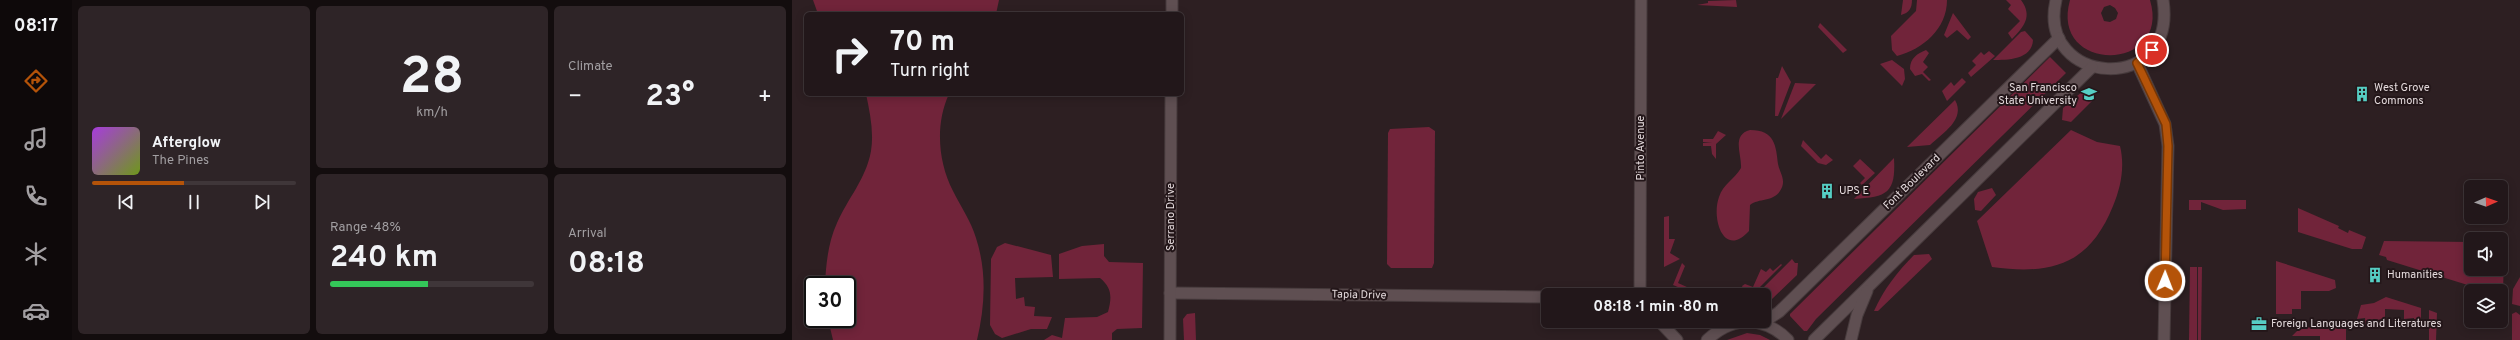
<!DOCTYPE html>
<meta charset="utf-8">
<style>
body{margin:0;font-family:Overpass,sans-serif;background:#2e2427;color:#f1f3f6;height:100vh;display:flex;flex-direction:column;font-size:15px;white-space:nowrap}
*{box-sizing:border-box;margin:0}
p{font-size:13px;color:#a29fa2}
.icon{flex:none;width:22px;height:22px;fill:none;stroke:currentColor;stroke-width:2;stroke-linecap:round;stroke-linejoin:round}
.map{position:relative;flex:1;overflow:hidden}
.details{display:flex;flex-direction:column;gap:6px;padding:6px;background:#130d0e;width:720px}
.details>*{flex:none}
.hud{position:absolute;left:12px;top:12px;width:380px;height:84px;border-radius:6px;box-shadow:0 2px 10px #0003,0 0 0 1px #3f3639;background:#22171a;color:#f1f3f6;overflow:hidden}
.needle{width:26px;rotate:88deg}
.buttons{position:absolute;left:1672px;top:180px;display:grid;gap:8px}
.buttons a{display:grid;place-items:center;width:44px;height:44px;border-radius:6px;background:#22171a;box-shadow:0 2px 10px #0003,0 0 0 1px #3f3639;font-size:20px}
.speed{position:absolute;left:12px;top:276px;display:flex;gap:8px;font-size:20px;font-weight:700;text-align:center}
.speed>*{display:grid;place-content:center;width:52px;height:52px;border-radius:50%;background:#22171a;box-shadow:0 2px 10px #0003,0 0 0 1px #3f3639;line-height:1}
.speed .limit{border:2px solid #111;border-radius:6px;background:#fff;color:#111}
.pin{position:absolute;display:grid;place-items:center;width:34px;height:34px;color:#fff;margin:-17px;border:2px solid #fff;border-radius:50%;box-shadow:0 1px 4px #0007}
.me{position:absolute;width:44px;margin:-22px;rotate:1deg;stroke-linejoin:round;filter:drop-shadow(0 0 3px #0008)}
.turn{display:flex;align-items:center;gap:14px;height:84px;padding:0 20px;font-size:18px}
.turn .icon{width:52px;height:52px;stroke-width:2.5}
.turn b{display:block;font-size:28px;line-height:34px}
.big{font-size:30px;font-weight:700;line-height:1.1}
.details .card{flex:1;display:flex;flex-direction:column;justify-content:center;gap:6px;min-width:0;padding:0 14px;border-radius:6px;background:#2e2427}
.details .dial{align-items:center;gap:0}
.dial b{font-size:52px;line-height:1}
.song{display:flex;align-items:center;gap:12px}
.cover{width:48px;height:48px;border-radius:6px;background:linear-gradient(135deg,hsl(280 70% 55%),hsl(80 70% 35%))}
.played{height:4px;border-radius:2px;background:linear-gradient(90deg,#b45309 45%,#3f3639 45%)}
.keys{display:flex;justify-content:space-around;direction:ltr}
.heat{display:flex;justify-content:space-between;align-items:center;font-size:22px;direction:ltr}
.charge{height:6px;border-radius:3px;background:linear-gradient(90deg,#34c759 48%,#3f3639 0)}
.details .tiles{flex:1;display:grid;gap:6px;grid-template-columns:repeat(3,1fr)}
.card:first-child{grid-row:span 2}
.trip{position:absolute;left:749px;top:288px;width:230px;height:40px;border-radius:6px;background:#22171a;box-shadow:0 2px 10px #0003,0 0 0 1px #3f3639;font-weight:700;line-height:40px;text-align:center}
main{display:flex;flex:1;min-height:0}
.menu{display:flex;flex-direction:column;width:72px;justify-content:space-around;align-items:center;background:#0e090a;color:#a29fa2}
.menu .icon{width:28px;height:28px}
.menu .on{color:#b45309}
.menu b{font-size:18px;color:#f1f3f6}
.map>svg:first-child{display:block}
</style>
<main>
<nav class="menu">
<b>08:17</b>
<svg class="icon on" aria-label="directions" viewBox="0 0 24 24"><path d="M12 3l9 9-9 9-9-9zM9 14v-3h6M13 9l2 2-2 2"/></svg>
<svg class="icon" aria-label="music" viewBox="0 0 24 24"><path d="M9 18V5l10-2v13"/><circle cx="6" cy="18" r="3"/><circle cx="16" cy="16" r="3"/></svg>
<svg class="icon" aria-label="phone" viewBox="0 0 24 24"><path d="M5 4h4l2 5-3 2q2 4 5 5l2-3 5 2v4C11 20 4 13 5 4z"/></svg>
<svg class="icon" aria-label="climate" viewBox="0 0 24 24"><path d="M12 3v18M4 7l16 10M4 17L20 7"/></svg>
<svg class="icon" aria-label="car" viewBox="0 0 24 24"><path d="M5 17H2v-5l4-1 3-4h7l3 4 3 1v5h-3M9 17h6M6 11h13"/><circle cx="7" cy="17" r="2"/><circle cx="17" cy="17" r="2"/></svg>
</nav>
<section class="details">
<div class="tiles">
<div class="card">
<div class="song"><i class="cover"></i><div><b>Afterglow</b><p>The Pines</p></div></div>
<div class="played"></div>
<div class="keys"><svg class="icon" aria-label="previous" viewBox="0 0 24 24"><path d="M18 5L8 12l10 7zM5 5v14"/></svg><svg class="icon" aria-label="pause" viewBox="0 0 24 24"><path d="M8 5v14M16 5v14"/></svg><svg class="icon" aria-label="next" viewBox="0 0 24 24"><path d="M6 5l10 7-10 7zM19 5v14"/></svg></div>
</div>
<div class="card dial"><b>28</b><p>km/h</p></div>
<div class="card"><p>Climate</p>
<div class="heat"><a>−</a><b class="big">23°</b><a>+</a></div>
</div>
<div class="card"><p>Range · 48%</p><b class="big">240 km</b><div class="charge"></div></div>
<div class="card"><p>Arrival</p><b class="big">08:18</b></div>
</div>
</section>
<div class="map">
<svg width="1728" height="340" viewBox="0 0 1728 340">
<rect width="100%" height="100%" fill="#2d1f22"/>
<!-- green -->
<g fill="#71243a" fill-rule="evenodd">
<polygon points="21,0 207,0 204,14 26,14"/>
<polygon points="944,0 945,7 905,5 916,3 916,1"/>
<path d="M1111,0H1120C1120,8 1117,13 1109,15Z"/>
<path d="M1125,0H1155C1155,29 1131,49 1105,56L1100,50L1099,36L1124,11Z"/>
<path d="M1214,0H1229C1241,16 1232,27 1220,39L1216,33L1228,21L1216,9L1219,5Z"/>
<path d="M1278,0H1358C1380,73 1257,74 1278,0ZM1318,5L1323,8L1326,13L1324,19L1318,22L1312,21L1309,13L1312,7Z"/>
<polygon points="1161,13 1179,37 1176,40 1165,30 1155,38 1152,35"/>
<polygon points="1028,23 1055,50 1051,53 1026,27"/>
<path d="M1233,31L1241,40C1240,60 1215,60 1201,60L1229,32Z"/>
<path d="M1134,50L1137,53L1131,62L1136,67L1131,72L1139,80L1137,81L1130,74L1123,76L1118,69C1118,58 1125,54 1134,50Z"/>
<polygon points="1197,51 1203,56 1179,77 1176,73 1184,65 1180,61 1189,52 1192,55"/>
<polygon points="1258,57 1274,73 1024,319 1015,331 1012,331 998,316 998,314"/>
<polygon points="1100,60 1112,69 1113,79 1110,86 1088,64"/>
<polygon points="990,66 999,82 986,116 983,116 984,78 986,78"/>
<polygon points="1170,78 1174,82 1155,101 1150,91 1159,82 1162,86"/>
<polygon points="1003,83 1024,84 989,119"/>
<polygon points="1291,91 1295,93 1301,100 1279,122 1270,120 1271,108"/>
<path d="M74,94H157C143,124 146,162 161,191C169,207 179,221 184,238C195,272 193,306 185,340H41L36,319H55V285H33C34,264 36,243 45,223C56,198 74,179 79,151C82,132 78,113 74,94Z"/>
<path d="M1163,100C1174,119 1151,133 1138,145L1115,147Z"/>
<polygon points="637,127 643,131 642,263 640,268 599,268 595,264 596,133 598,129"/>
<path d="M958,130C983,130 984,146 986,164C988,174 995,180 988,191C981,202 967,198 958,205L957,231C932,259 919,219 927,197C931,184 943,179 949,168C950,155 939,135 958,130Z"/>
<path d="M1279,130L1305,142L1328,146C1333,166 1329,187 1321,206C1297,265 1260,275 1200,267L1185,221Z"/>
<polygon points="926,131 934,135 924,144 924,159 920,154 919,146 911,146 911,143 920,142 911,142 911,139 921,139"/>
<polygon points="1011,140 1029,159 1034,154 1041,160 1034,165 1026,163 1009,146"/>
<path d="M1102,158C1104,193 1095,197 1062,199Z"/>
<polygon points="1068,159 1083,173 1070,185 1068,183 1073,178 1061,166"/>
<polygon points="1200,188 1204,195 1189,211 1183,210 1182,199 1186,192"/>
<polygon points="1397,200 1454,200 1454,209 1431,210 1409,202 1409,210 1397,210"/>
<polygon points="1506,208 1547,226 1546,228 1556,233 1557,230 1574,237 1570,249 1560,249 1506,232"/>
<polygon points="877,216 877,239 883,239 878,253 888,259 872,267 872,217"/>
<polygon points="1592,241 1679,242 1679,269 1709,269 1709,245 1712,248 1711,296 1709,296 1709,291 1695,291 1595,260 1594,257 1587,255"/>
<polygon points="213,243 259,255 261,277 223,278 224,299 232,297 233,306 243,307 242,316 260,317 255,329 239,329 210,338 203,334 198,325 199,259 205,247"/>
<path d="M312,244V256L317,262L351,263L350,328L325,329L320,333V340H252L260,335L270,338L273,318L305,317L316,312C320,297 320,288 308,278L267,279V254L290,246Z"/>
<path d="M1137,254L1140,259L1086,311H1082C1092,289 1105,272 1122,255Z"/>
<polygon points="1000,259 1003,263 1006,263 1005,275 980,299 970,289"/>
<polygon points="1484,261 1543,280 1544,288 1537,291 1509,291 1509,309 1500,309 1500,314 1484,314"/>
<polygon points="890,263 893,266 886,283 906,292 905,295 881,285"/>
<polygon points="989,264 990,265 960,295 954,295 950,286 953,284 961,287 969,269 974,272 978,268 981,271"/>
<polygon points="1398,267 1405,267 1405,340 1397,340"/>
<polygon points="1406,267 1410,267 1409,340 1406,340"/>
<polygon points="1728,277 1728,306 1720,304 1721,289"/>
<polygon points="1594,297 1629,308 1629,327 1622,328 1622,318 1612,319 1612,310 1593,309 1593,319 1584,320 1583,327 1574,327 1573,318 1565,319 1569,305 1582,303"/>
<polygon points="1637,310 1645,313 1644,340 1637,340"/>
<polygon points="1724,312 1728,315 1728,340 1720,340 1720,314"/>
<polygon points="403,313 404,340 392,340 391,319 395,314"/>
<polygon points="1509,327 1554,328 1554,340 1528,340 1528,336 1500,336"/>
<polygon points="955,333 968,335 978,340 935,340"/>
</g>
<g fill="none" stroke-linecap="round" stroke-linejoin="round">
<defs>
<g id="minor">
<polyline points="380,14 380,0"/>
<polyline points="1345,63 1373,124 1376,146 1372,340"/>
<polyline points="378,293 756,297"/>
<polyline points="848,295 849,0"/>
<polyline points="867,321 885,340"/>
<polyline points="929,321 940,323"/>
<polyline points="378,340 379,94"/>
</g>
<g id="tertiary">
<path d="M1264,0C1244,86 1386,97 1371,0"/>
<path d="M957,321C973,323 985,328 996,340"/>
<polyline points="970,323 987,312 1267,38"/>
<path d="M915,340C927,329 937,324 953,321"/>
<polyline points="1022,340 1300,67"/>
<polyline points="1059,340 1065,315 1075,291"/>
</g>
</defs>
<!-- minor casing -->
<use href="#minor" stroke="#473b3d" stroke-width="13"/>
<!-- tertiary casing -->
<use href="#tertiary" stroke="#473b3d" stroke-width="13"/>
<!-- minor -->
<use href="#minor" stroke="#5f4f52" stroke-width="11"/>
<!-- tertiary -->
<use href="#tertiary" stroke="#5f4f52" stroke-width="11"/>
</g>
<g fill="none" stroke-linecap="round" stroke-linejoin="round">
<defs>
<polyline id="route" points="1360,50 1345,63 1374,124 1376,146 1373,281"/>
</defs>
<!-- route casing -->
<use href="#route" stroke="#753606" stroke-width="10"/>
<!-- route -->
<use href="#route" stroke="#b45309" stroke-width="7"/>
</g>
<!-- icons -->
<defs>
<symbol id="university-bare" viewBox="-9 -9 18 18"><path d="M0-5L7-2L0 1L-7-2ZM-4 1L0 2.5L4 1V4Q0 6-4 4Z" fill="#56cec4" stroke="#231619" stroke-width="2.5" paint-order="stroke"/></symbol>
<symbol id="building-bare" viewBox="-9 -9 18 18"><path d="M-4-6H4V6H1V3H-1V6H-4ZM-2.5-4.3h1.7v1.8h-1.7ZM.8-4.3h1.7v1.8H.8ZM-2.5-1h1.7V.8h-1.7ZM.8-1h1.7V.8H.8Z" fill="#56cec4" stroke="#231619" stroke-width="2.5" paint-order="stroke"/></symbol>
<symbol id="office-bare" viewBox="-9 -9 18 18"><path d="M-6-3h4V-5.5h4V-3h4V5H-6ZM-1-4.5V-3h2v-1.5ZM-6 0V1H6V0Z" fill="#56cec4" stroke="#231619" stroke-width="2.5" paint-order="stroke"/></symbol>
</defs>
<g fill-rule="evenodd">
<use href="#university-bare" x="1286" y="83" width="22" height="22"/>
<use href="#building-bare" x="1559" y="83" width="22" height="22"/>
<use href="#building-bare" x="1024" y="180" width="22" height="22"/>
<use href="#building-bare" x="1572" y="264" width="22" height="22"/>
<use href="#office-bare" x="1456" y="313" width="22" height="22"/>
</g>
<g text-anchor="middle" dominant-baseline="central" stroke-width="4" stroke-linejoin="round" paint-order="stroke">
<!-- poi labels -->
<g font-size="11" fill="#e4dadc" stroke="#231619" text-anchor="start">
<text x="1285" y="88" text-anchor="end">San Francisco<tspan x="1285" dy="13">State University</tspan></text>
<text x="1582" y="88">West Grove<tspan x="1582" dy="13">Commons</tspan></text>
<text x="1047" y="191">UPS E</text>
<text x="1595" y="275">Humanities</text>
<text x="1479" y="324">Foreign Languages and Literatures</text>
</g>
<!-- street labels -->
<g font-size="11" fill="#e4dadc" stroke="#231619">
<text transform="translate(849 148) rotate(-90)">Pinto Avenue</text>
<text transform="translate(1120 182) rotate(-44)">Font Boulevard</text>
<text transform="translate(379 217) rotate(-90)">Serrano Drive</text>
<text transform="translate(567 295) rotate(1)">Tapia Drive</text>
</g>
</g>
</svg>
<div class="buttons">
<a><svg class="needle" viewBox="-14 -14 28 28"><path d="M0-13l5 13h-10z" fill="#e53935"/><path d="M0 13l5-13h-10z" fill="#a29fa2"/></svg></a>
<a><svg class="icon" aria-label="sound" viewBox="0 0 24 24"><path d="M4 9h4l5-4v14l-5-4H4zM17 9q2 3 0 6"/></svg></a>
<a><svg class="icon" aria-label="layers" viewBox="0 0 24 24"><path d="M12 4l9 5-9 5-9-5zM3 14l9 5 9-5"/></svg></a>
</div>
<div class="speed"><div class="limit">30</div></div>
<div class="pin" style="left:1360px;top:50px;background:#d93025"><svg class="icon" aria-label="arrive" viewBox="0 0 24 24"><path d="M6 21V4h12l-3 4 3 4H6"/></svg></div>
<svg class="me" style="left:1373px;top:281px" viewBox="-20 -20 40 40"><circle r="17" fill="#b45309" stroke="#fff" stroke-width="3"/><path d="M0-11L8 9 0 5-8 9z" fill="#fff"/></svg>
<div class="trip">08:18 · 1 min · 80 m</div>
<div class="hud">
<div class="turn"><svg class="icon" aria-label="right" viewBox="0 0 24 24"><path d="M7 20v-9h11M14 6l5 5-5 5"/></svg><div><b>70 m</b>Turn right</div></div>
</div>
</div>
</main>
